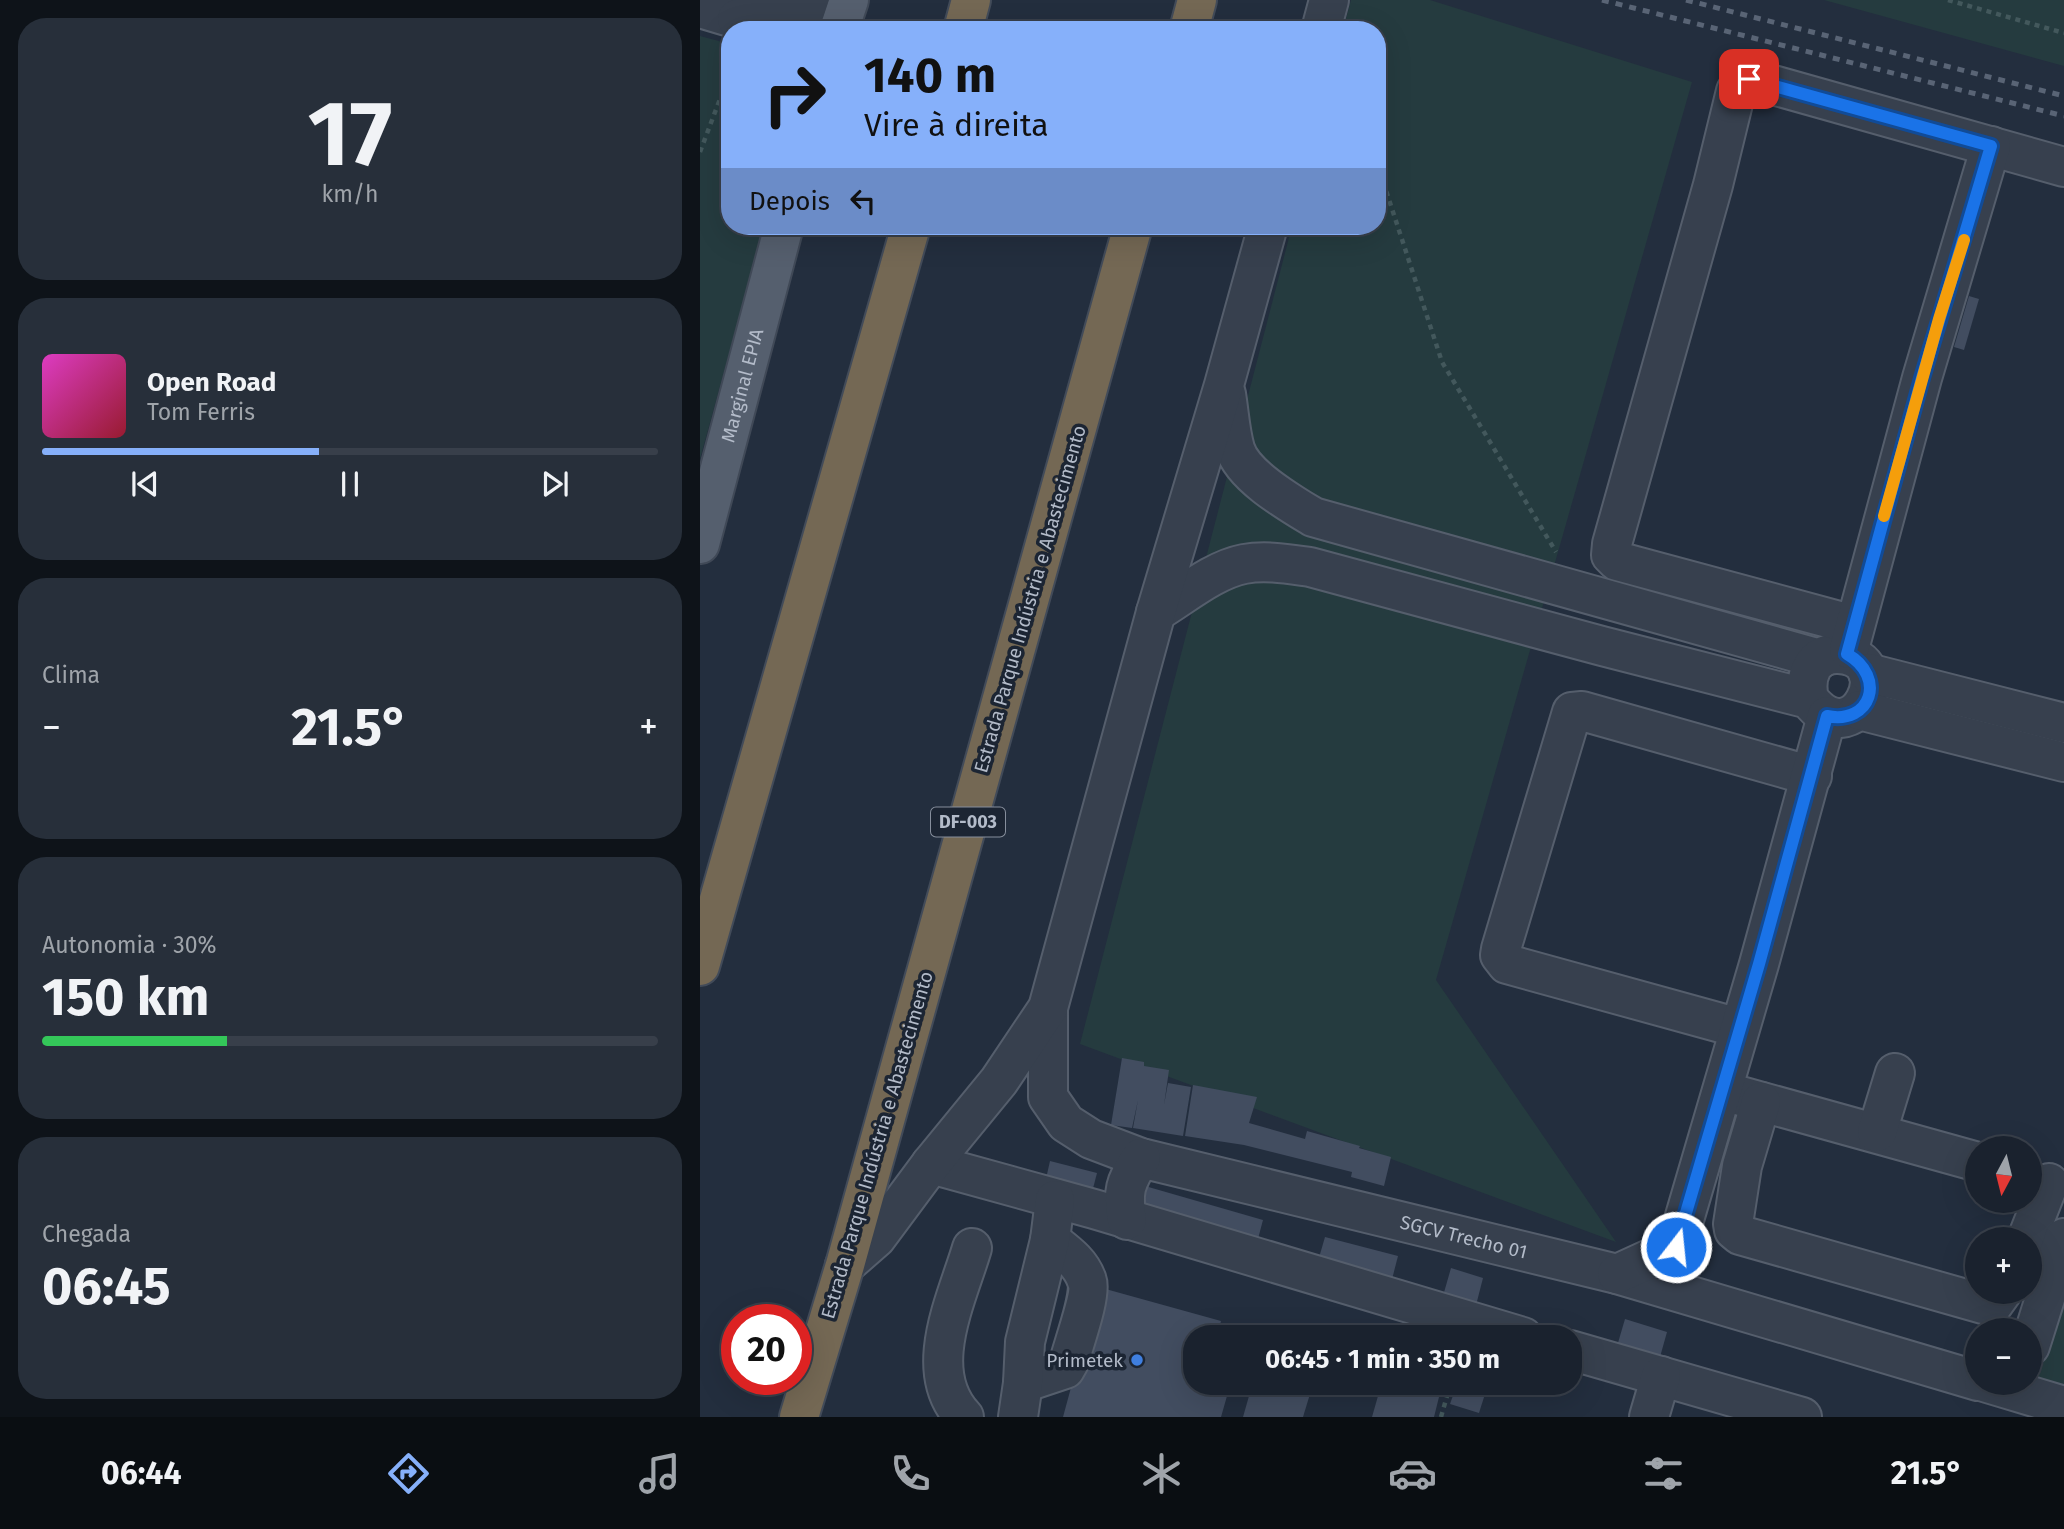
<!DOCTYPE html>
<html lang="pt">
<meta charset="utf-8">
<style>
body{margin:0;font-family:"Fira Sans",sans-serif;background:#272f3a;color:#f1f3f6;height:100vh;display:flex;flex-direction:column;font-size:26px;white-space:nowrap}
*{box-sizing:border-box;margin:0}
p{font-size:23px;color:#9fa4aa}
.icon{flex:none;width:38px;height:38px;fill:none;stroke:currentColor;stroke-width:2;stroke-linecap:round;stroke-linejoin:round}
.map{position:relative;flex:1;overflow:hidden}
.drawer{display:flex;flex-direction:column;gap:18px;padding:18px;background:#0e1319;width:700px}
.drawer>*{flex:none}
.banner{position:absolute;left:21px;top:21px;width:665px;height:214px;border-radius:28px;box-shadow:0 7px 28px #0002,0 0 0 2px #383f4a;background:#86b0fa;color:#111;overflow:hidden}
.needle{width:46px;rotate:187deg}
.tools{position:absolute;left:1265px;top:1136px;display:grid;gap:14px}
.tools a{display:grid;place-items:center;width:77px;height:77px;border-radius:50%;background:#1a222e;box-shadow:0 7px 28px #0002,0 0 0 2px #383f4a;font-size:35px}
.speed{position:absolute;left:21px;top:1304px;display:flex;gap:14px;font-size:35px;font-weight:700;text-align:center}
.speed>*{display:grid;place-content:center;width:91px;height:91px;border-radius:50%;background:#1a222e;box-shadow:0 7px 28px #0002,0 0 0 2px #383f4a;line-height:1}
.speed .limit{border:10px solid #d22;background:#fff;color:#111}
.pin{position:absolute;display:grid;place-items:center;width:60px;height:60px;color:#fff;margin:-30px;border-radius:14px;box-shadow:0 4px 10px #0006}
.me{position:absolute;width:77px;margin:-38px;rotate:16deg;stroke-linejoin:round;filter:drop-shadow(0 0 5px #0008)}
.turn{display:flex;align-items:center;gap:24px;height:147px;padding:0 28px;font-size:32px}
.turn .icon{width:91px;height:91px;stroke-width:2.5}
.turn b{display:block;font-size:49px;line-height:60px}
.then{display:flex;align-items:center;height:66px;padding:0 28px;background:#0003;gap:14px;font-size:26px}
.big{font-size:52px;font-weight:700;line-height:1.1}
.drawer .widget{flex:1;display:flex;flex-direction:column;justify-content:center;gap:10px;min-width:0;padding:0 24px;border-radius:28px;background:#272f3a}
.drawer .dial{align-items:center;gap:0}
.dial b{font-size:91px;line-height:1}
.song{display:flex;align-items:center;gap:21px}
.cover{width:84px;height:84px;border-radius:10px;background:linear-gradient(135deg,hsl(310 70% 55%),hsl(350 70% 35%))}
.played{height:7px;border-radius:4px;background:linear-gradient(90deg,#86b0fa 45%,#383f4a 45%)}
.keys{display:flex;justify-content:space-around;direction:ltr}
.heat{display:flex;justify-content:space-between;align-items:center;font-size:38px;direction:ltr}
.charge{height:10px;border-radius:5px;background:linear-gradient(90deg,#34c759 30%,#383f4a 0)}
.trip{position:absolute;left:483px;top:1325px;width:399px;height:70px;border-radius:28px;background:#1a222e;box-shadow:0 7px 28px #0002,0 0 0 2px #383f4a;font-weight:700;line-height:70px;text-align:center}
.tab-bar{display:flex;height:112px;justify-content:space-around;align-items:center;background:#0a0e12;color:#9fa4aa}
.tab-bar .icon{width:49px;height:49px}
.tab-bar .active{color:#86b0fa}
.tab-bar b{font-size:32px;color:#f1f3f6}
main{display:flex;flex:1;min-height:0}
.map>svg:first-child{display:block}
</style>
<main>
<section class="drawer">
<div class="widget dial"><b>17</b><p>km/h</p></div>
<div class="widget">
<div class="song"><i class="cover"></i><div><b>Open Road</b><p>Tom Ferris</p></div></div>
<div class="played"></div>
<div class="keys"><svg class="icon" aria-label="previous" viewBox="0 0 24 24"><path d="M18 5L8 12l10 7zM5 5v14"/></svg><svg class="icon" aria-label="pause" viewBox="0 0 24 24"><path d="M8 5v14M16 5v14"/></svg><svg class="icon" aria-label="next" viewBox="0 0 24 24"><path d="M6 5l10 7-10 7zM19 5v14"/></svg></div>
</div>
<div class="widget"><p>Clima</p>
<div class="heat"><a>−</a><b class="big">21.5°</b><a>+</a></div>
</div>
<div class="widget"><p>Autonomia · 30%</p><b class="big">150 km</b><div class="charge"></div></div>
<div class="widget"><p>Chegada</p><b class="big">06:45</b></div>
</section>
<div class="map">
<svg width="1364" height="1417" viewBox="0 0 1364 1417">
<rect width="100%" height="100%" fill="#232e3e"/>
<!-- green -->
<g fill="#253b3f">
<polygon points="651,0 730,0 992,82 736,980 916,1242 380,1044 592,226 677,226 677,30 643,30"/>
<polygon points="1124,0 1364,0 1364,66"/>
<polygon points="0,36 30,44 30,226 64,226 0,459"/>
<polygon points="1364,1292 1364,1394 1335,1386"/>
</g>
<!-- building -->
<g fill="#424d60">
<polygon points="1269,296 1279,299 1264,350 1254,347"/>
<polygon points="422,1058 444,1062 444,1066 469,1070 464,1105 468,1083 491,1087 483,1136 433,1128 438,1100 432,1128 411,1125"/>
<polygon points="493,1085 557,1097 549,1123 605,1139 607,1131 660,1146 659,1148 691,1157 684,1186 651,1177 652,1172 544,1145 485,1136"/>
<polygon points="350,1161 397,1173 389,1204 343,1192"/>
<polygon points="445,1186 563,1220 555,1250 436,1218"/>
<polygon points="625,1237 698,1256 690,1287 616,1268"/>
<polygon points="751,1268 783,1278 774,1313 741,1303"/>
<polygon points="402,1288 521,1321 518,1333 524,1334 523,1337 495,1337 495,1382 531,1382 521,1417 363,1417 397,1292"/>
<polygon points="925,1319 967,1332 958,1364 915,1353"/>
<polygon points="553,1382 567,1382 610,1394 603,1417 543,1417"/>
<polygon points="682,1382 735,1382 742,1385 734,1417 672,1417"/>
<polygon points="787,1382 817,1382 815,1391"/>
<polygon points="757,1384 785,1394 779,1413 750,1404"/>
</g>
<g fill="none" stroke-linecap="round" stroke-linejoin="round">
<defs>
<g id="minor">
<polyline points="0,8 37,19 51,30"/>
<polyline points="37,19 78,14 118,0"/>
<polyline points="621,30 629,0"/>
<path d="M526,394C529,412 530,432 535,449C543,476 590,503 613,517L1120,659"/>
<path d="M456,612C483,596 513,570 544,564C566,560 588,564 610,567L902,646L1109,699C1154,759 1203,658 1139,654C1112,652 1104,677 1109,699"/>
<path d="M1154,625L917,561L911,555L912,544L1013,185L1036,91C1045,78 1051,80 1066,83L1364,167"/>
<polyline points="1149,649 1222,378 1291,146"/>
<polyline points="1168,673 1364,723"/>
<polyline points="1159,710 1364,762"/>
<path id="s1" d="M348,1008V1097L366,1123L391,1139L441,1158L917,1274L1278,1381"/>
<polyline points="1039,1028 807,964 800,955 801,949 872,712 882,711 1112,776"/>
<polyline points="1037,1095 1278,1162"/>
<polyline points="1061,1102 1042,1166 1033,1224 1034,1230 1040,1235 1283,1304 1292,1306 1302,1292"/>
<polyline points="1177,1132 1195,1073"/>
<polyline points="231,1164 394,1209 823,1337"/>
<path d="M427,1220C422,1192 425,1182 441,1158"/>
<polyline points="1327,1239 1349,1183"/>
<polyline points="145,1265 176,1238 231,1164 299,1081 348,1008 456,612 524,385 568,226"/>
<polyline points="917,1274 976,1247 1059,964 1127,716"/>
<polyline points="1330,1346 1364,1238"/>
<polyline points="870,1350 1102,1417"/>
<polyline points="1284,1382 1364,1406"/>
<path d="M323,1383L365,1369L369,1362C373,1346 392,1294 387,1281C381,1262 364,1251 350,1240"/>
<path d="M264,1417C220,1371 257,1299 272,1248"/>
<polyline points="318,1417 323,1383 325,1342 350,1240 355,1200"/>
<polyline points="949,1417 961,1376"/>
</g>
<g id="major">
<polyline points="139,30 149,0"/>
<path id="s2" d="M0,544L84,226"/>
</g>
<g id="highway">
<polyline points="263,30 271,0"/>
<polyline points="489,30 497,0"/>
<polyline points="0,966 211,226"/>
<polyline points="99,1417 145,1265 433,226"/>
</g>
</defs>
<!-- minor casing -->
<use href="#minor" stroke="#555e6c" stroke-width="42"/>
<!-- major casing -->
<use href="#major" stroke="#404957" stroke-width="42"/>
<!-- highway casing -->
<use href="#highway" stroke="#424b59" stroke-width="42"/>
<!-- path -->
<g stroke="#43585c" stroke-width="4.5" stroke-dasharray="5 5" stroke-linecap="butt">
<polyline points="1248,0 1364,33"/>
<polyline points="0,152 26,83 30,63"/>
<polyline points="677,163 742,362 856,552"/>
<polyline points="741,1417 751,1382"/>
</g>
<!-- minor -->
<use href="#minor" stroke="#37404e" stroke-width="38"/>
<!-- major -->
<use href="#major" stroke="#555f6e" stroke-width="38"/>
<!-- highway -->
<use href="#highway" stroke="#746854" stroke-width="38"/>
<!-- rail -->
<g stroke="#596475" stroke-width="5" stroke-dasharray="7 7" stroke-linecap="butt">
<polyline points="902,0 1364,116"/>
<polyline points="986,0 1364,96"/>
</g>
</g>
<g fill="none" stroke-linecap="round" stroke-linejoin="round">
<defs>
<path id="route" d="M976,1247L1059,964L1127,716C1171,725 1187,677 1147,654L1222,378L1291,146L1049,79"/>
</defs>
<!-- route casing -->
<use href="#route" stroke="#114b97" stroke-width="18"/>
<!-- route -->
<use href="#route" stroke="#1a73e8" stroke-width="12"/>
<!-- slow -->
<polyline stroke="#f59e0b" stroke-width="12" points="1184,516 1239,319 1264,240"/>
</g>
<!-- markers -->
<circle fill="#3f7fe0" stroke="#1c2533" stroke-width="2.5" cx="437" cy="1360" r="7"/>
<g text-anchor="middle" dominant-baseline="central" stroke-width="7" stroke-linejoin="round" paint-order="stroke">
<!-- shield labels -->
<rect fill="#1c2533" stroke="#868e9c" stroke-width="2" x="231" y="807.5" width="74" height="29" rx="5"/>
<g font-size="18" font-weight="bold" fill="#b3bbc9">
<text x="268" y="822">DF-003</text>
</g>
<!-- street labels -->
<g font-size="19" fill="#b3bbc9" stroke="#1c2533">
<text stroke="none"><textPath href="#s2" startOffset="164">Marginal EPIA</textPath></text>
<text transform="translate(330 599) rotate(-74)">Estrada Parque Indústria e Abastecimento</text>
<text transform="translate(177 1145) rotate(-74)">Estrada Parque Indústria e Abastecimento</text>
<text stroke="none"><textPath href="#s1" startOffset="536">SGCV Trecho 01</textPath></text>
</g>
<!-- poi labels -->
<g font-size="19" fill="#b3bbc9" stroke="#1c2533" text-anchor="end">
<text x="423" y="1360">Primetek</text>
</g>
</g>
</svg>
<div class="tools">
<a><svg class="needle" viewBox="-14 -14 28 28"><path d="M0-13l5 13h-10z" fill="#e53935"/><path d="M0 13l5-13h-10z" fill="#9fa4aa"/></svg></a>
<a>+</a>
<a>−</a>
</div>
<div class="speed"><div class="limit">20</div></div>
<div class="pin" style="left:1049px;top:79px;background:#d93025"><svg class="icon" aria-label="arrive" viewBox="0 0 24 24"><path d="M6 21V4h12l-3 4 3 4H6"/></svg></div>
<svg class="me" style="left:976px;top:1247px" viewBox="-20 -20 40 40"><circle r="17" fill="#1a73e8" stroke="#fff" stroke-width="3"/><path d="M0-11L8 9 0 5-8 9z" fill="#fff"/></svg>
<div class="trip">06:45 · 1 min · 350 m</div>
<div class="banner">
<div class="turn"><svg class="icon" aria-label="right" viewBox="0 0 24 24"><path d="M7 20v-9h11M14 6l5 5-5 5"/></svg><div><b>140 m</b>Vire à direita</div></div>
<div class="then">Depois<svg class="icon" aria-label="left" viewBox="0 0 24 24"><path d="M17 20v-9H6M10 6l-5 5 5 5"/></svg></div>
</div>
</div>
</main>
<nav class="tab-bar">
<b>06:44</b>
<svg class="icon active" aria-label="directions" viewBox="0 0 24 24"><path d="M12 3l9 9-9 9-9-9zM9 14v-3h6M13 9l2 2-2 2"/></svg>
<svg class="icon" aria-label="music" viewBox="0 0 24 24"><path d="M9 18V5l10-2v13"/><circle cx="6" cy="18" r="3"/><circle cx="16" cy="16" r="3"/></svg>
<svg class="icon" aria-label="phone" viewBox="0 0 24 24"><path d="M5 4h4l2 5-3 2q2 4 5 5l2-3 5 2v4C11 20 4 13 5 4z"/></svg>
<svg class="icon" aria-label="climate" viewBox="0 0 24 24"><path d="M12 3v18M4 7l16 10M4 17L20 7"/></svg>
<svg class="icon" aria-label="car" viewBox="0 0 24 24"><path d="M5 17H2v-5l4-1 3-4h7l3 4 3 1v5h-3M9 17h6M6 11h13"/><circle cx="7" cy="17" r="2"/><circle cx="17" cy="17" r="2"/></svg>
<svg class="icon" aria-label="filters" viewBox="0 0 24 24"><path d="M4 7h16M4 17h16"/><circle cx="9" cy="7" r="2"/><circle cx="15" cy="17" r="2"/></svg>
<b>21.5°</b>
</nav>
